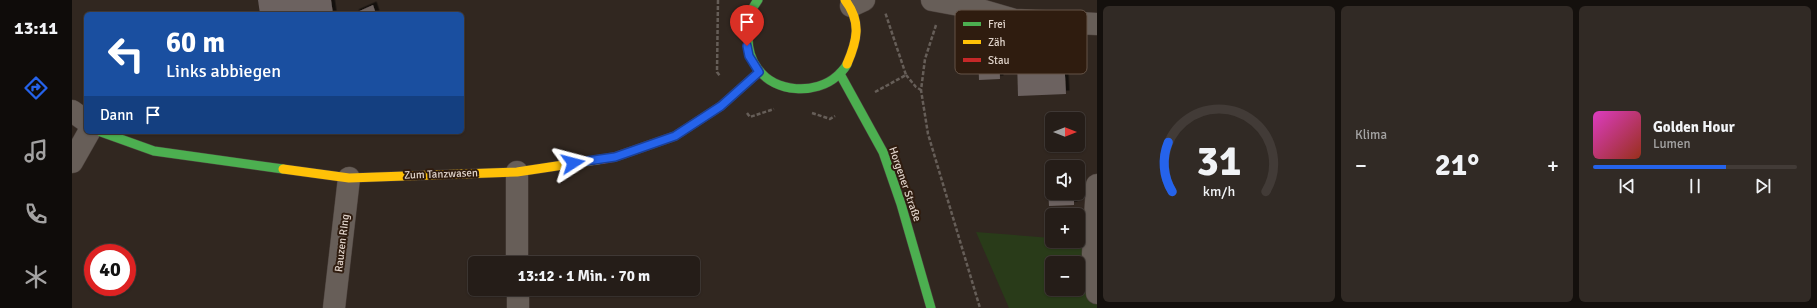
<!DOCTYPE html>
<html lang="de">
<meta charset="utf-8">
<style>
body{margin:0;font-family:Signika,sans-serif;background:#312a25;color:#f1f3f6;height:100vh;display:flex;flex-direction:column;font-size:15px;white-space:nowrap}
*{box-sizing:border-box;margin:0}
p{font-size:13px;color:#a3a2a2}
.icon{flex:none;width:22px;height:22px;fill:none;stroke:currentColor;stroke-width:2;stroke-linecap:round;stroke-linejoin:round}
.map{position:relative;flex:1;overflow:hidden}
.panel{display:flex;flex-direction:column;gap:6px;padding:6px;background:#14100d;width:720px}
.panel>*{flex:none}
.banner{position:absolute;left:12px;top:12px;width:380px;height:122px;border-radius:6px;box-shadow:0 1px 3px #0004,0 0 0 1px #423b37;background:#1a4fa0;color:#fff;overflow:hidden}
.needle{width:26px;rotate:90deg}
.buttons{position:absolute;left:973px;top:112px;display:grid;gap:8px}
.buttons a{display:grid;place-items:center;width:40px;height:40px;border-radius:6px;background:#251d18;box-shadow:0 1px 3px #0004,0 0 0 1px #423b37;font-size:20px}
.speed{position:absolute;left:12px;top:244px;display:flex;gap:8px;font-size:20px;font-weight:700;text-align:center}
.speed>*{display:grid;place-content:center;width:52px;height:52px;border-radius:50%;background:#251d18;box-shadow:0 1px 3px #0004,0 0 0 1px #423b37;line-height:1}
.speed .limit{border:6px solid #d22;background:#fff;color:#111}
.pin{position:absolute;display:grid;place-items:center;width:34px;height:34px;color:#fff;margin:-41px -17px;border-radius:50% 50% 50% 0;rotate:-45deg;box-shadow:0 0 4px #0007}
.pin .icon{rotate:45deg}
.me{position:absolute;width:44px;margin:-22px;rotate:81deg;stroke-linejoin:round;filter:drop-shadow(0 0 3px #0008)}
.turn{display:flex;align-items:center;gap:14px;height:84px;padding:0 16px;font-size:18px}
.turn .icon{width:52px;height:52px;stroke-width:2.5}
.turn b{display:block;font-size:28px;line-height:34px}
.then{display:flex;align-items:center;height:38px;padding:0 16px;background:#0003;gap:8px;font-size:15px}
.big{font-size:30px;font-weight:700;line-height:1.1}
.panel .card{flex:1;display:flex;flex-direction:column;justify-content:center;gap:6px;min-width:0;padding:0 14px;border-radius:6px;background:#312a25}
.panel .dial{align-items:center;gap:0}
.dial svg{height:104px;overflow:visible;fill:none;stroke:#423b37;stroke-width:7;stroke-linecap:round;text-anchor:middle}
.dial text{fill:#f1f3f6;stroke:none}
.song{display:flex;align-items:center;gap:12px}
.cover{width:48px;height:48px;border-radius:6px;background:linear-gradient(135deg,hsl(310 70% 55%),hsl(10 70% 35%))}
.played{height:4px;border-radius:2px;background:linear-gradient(90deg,#2563eb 65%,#423b37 65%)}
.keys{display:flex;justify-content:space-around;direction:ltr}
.heat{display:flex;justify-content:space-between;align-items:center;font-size:22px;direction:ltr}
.panel .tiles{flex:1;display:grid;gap:6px;grid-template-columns:repeat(3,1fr)}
.trip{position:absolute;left:396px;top:256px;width:232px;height:40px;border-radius:6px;background:#251d18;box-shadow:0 1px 3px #0004,0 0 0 1px #423b37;font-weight:700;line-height:40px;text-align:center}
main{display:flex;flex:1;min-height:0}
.dock{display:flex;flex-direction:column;width:72px;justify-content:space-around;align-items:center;background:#0f0c0a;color:#a3a2a2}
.dock .icon{width:28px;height:28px}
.dock .selected{color:#2563eb}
.dock b{font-size:18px;color:#f1f3f6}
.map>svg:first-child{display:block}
</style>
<main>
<nav class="dock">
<b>13:11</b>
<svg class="icon selected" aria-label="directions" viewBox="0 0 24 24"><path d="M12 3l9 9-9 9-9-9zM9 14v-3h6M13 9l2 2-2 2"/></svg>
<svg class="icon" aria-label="music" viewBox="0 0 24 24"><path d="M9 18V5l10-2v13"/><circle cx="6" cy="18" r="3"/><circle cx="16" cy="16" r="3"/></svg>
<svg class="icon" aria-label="phone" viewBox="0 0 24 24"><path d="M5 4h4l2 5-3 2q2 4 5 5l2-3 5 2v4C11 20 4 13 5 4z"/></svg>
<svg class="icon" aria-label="climate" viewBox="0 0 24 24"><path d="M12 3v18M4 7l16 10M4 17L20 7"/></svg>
</nav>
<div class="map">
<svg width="1025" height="308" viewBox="0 0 1025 308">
<defs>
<filter id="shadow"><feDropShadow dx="3.5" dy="-3.5" stdDeviation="0" flood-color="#0009"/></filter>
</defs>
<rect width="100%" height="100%" fill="#312720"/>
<!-- green -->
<path fill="#293b19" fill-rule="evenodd" d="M1025,230V308H937L904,232L980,238V241L1024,242ZM980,263H1006V289H980Z"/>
<!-- building -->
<g fill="#6c6261" filter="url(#shadow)">
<polygon points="186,0 259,0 261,14 188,14"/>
<polygon points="301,5 304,14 284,14 283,13"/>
<polygon points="927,50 928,79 907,80 906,51"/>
<polygon points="992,57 994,94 946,96 945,59"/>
<polygon points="975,168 980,168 980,193 1002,193 1002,205 977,206"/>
</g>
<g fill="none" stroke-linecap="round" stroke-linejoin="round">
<defs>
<g id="street">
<polyline points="860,0 898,7 943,20 1025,24"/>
<polyline points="779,6 792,0"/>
<polyline points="0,111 14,121"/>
<polyline points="0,162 17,132"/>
<polyline points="445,172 445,263"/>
<polyline points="1025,185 1021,254 1025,293"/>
<polyline points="446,289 446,308"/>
<polyline points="262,308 277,178"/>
</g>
<g id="fast">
<path d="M686,0C677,11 675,23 676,37C676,49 678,59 686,69C703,93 744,95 765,76C769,72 773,69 775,64"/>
<polyline points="768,74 811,152 829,204 859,308"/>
<polyline points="29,132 82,151 211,169"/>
</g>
<g id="slow">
<path d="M773,0C790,22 785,41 775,64"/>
<polyline points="211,169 277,178 445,172 531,159"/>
</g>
<polyline id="jam" points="531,159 543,157 603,136 649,106 687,72"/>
</defs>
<!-- street casing -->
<use href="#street" stroke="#4c423d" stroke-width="23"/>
<!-- fast casing -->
<use href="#fast" stroke="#4c423d" stroke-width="10"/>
<!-- slow casing -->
<use href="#slow" stroke="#4c423d" stroke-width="10"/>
<!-- jam casing -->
<use href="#jam" stroke="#4c423d" stroke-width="10"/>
<!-- path -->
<g stroke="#665e58" stroke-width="2.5" stroke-dasharray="4 2" stroke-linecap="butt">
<polyline points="646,0 645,72 648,76"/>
<polyline points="864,25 853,59 849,90 856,134 908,308"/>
<polyline points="834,75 844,87 849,90"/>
<polyline points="803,92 834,75 813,12"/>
<polyline points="675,113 678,117 702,109"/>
<polyline points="740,113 758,119 763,116"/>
</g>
<!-- street -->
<use href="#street" stroke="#675e58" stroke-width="22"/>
<!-- fast -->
<use href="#fast" stroke="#4caf50" stroke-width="9"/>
<!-- slow -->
<use href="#slow" stroke="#ffc107" stroke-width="9"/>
<!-- jam -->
<use href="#jam" stroke="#c62828" stroke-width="9"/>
</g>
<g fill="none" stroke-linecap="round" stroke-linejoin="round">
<defs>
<polyline id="route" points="501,163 543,157 603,136 649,106 687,72 677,56 675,46"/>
</defs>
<!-- route casing -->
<use href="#route" stroke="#184099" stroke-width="10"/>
<!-- route -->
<use href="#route" stroke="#2563eb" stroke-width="7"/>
</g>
<g text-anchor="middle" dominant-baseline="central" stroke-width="4" stroke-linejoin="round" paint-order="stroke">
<!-- street labels -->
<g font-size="11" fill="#dfd2c9" stroke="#2f1c0f">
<text transform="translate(369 174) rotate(-2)">Zum Tanzwasen</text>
<text transform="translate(833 184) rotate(71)">Horgener Straße</text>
<text transform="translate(270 243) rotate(-83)">Rauzen RIng</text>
</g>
</g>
<!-- legend -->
<rect x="883" y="10" width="132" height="64" rx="6" fill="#2f1c0f" stroke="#645347" stroke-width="1"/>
<rect x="891" y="22" width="18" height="4" fill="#4caf50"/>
<rect x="891" y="40" width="18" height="4" fill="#ffc107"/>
<rect x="891" y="58" width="18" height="4" fill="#c62828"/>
<g font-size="11" fill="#dfd2c9">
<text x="916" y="28">Frei</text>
<text x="916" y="46">Zäh</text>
<text x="916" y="64">Stau</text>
</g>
</svg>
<div class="buttons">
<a><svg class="needle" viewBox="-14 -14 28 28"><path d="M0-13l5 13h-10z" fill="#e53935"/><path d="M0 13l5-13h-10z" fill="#a3a2a2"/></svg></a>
<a><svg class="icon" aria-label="sound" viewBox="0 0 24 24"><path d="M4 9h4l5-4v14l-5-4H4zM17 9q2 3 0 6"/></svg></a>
<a>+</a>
<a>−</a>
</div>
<div class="speed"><div class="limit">40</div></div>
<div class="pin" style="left:675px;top:46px;background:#d93025"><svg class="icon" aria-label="arrive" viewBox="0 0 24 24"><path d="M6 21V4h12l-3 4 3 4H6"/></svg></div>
<svg class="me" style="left:501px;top:163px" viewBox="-20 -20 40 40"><path d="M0-17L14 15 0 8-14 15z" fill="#2563eb" stroke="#fff" stroke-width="4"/></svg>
<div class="trip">13:12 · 1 Min. · 70 m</div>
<div class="banner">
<div class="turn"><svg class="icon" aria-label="left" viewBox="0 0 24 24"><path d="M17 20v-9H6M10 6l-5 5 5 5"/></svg><div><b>60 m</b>Links abbiegen</div></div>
<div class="then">Dann<svg class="icon" aria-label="arrive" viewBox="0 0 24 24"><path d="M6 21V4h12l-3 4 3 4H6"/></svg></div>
</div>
</div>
<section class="panel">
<div class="tiles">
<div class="card dial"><svg viewBox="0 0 100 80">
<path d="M14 69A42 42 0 1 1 86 69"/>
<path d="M14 69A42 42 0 0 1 11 31" stroke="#2563eb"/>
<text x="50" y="56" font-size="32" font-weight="700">31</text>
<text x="50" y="72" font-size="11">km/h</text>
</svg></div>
<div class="card"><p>Klima</p>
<div class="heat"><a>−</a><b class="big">21°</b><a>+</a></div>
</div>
<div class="card">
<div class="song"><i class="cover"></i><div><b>Golden Hour</b><p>Lumen</p></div></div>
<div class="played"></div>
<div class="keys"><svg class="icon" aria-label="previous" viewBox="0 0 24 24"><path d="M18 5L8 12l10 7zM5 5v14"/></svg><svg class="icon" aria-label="pause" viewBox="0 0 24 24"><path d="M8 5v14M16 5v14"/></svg><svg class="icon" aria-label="next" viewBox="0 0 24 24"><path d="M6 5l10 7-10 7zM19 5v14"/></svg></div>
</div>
</div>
</section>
</main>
